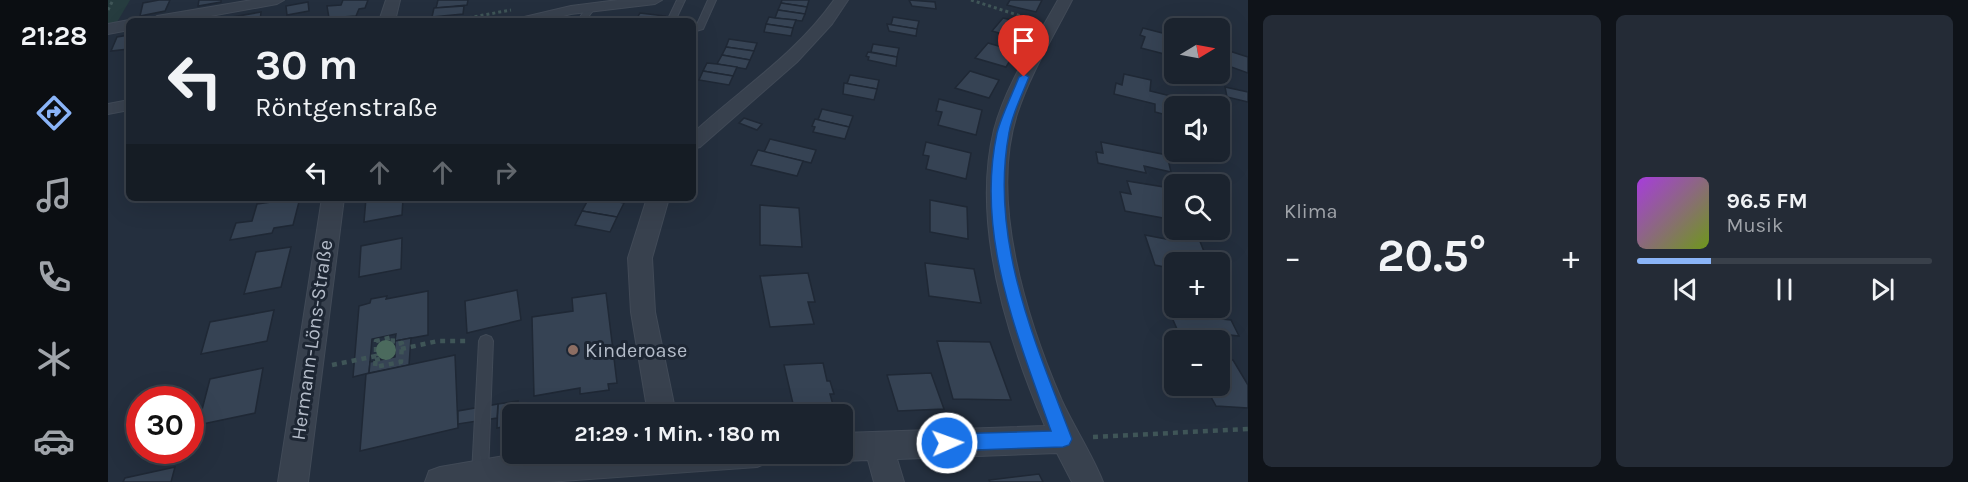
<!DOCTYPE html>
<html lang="de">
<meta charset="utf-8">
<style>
body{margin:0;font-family:Karla,sans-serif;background:#242b36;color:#f1f3f6;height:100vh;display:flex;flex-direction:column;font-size:22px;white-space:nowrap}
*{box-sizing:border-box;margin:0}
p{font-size:20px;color:#a0a4aa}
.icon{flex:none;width:33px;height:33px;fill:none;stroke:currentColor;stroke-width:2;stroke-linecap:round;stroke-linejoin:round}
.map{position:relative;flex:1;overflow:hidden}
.details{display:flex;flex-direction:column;gap:15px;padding:15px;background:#0f1319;width:720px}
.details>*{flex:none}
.top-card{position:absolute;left:18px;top:18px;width:570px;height:183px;border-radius:9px;box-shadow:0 6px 24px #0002,0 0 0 2px #39404a;background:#1b232e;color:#f1f3f6;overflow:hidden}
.needle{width:39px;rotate:80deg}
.controls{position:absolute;left:1056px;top:18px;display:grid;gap:12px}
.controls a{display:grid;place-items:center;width:66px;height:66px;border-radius:9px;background:#1b232e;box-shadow:0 6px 24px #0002,0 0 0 2px #39404a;font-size:30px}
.speed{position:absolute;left:18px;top:386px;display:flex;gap:12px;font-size:30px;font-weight:700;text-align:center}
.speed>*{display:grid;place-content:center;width:78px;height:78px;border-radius:50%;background:#1b232e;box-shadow:0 6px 24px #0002,0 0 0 2px #39404a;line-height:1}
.speed .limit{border:9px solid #d22;background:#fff;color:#111}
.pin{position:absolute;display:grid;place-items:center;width:51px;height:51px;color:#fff;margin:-62px -26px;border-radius:50% 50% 50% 0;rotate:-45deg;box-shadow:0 0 6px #0007}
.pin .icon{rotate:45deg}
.me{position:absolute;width:66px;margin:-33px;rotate:88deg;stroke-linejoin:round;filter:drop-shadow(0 0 4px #0008)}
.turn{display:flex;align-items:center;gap:21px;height:126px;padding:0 30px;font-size:27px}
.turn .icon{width:78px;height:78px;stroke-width:2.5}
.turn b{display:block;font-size:42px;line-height:51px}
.lanes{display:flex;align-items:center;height:57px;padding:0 30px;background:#0003;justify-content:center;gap:30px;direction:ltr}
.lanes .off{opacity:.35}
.big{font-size:45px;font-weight:700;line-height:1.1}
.details .tile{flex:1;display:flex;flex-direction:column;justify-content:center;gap:9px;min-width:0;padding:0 21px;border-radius:9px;background:#242b36}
.song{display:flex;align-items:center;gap:18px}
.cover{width:72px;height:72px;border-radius:9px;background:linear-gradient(135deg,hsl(280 70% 55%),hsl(80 70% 35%))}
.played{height:6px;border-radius:3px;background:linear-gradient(90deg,#8ab4f8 25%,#39404a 25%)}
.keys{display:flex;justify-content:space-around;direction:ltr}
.heat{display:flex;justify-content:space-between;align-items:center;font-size:33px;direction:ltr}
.details .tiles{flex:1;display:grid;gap:15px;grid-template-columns:repeat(2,1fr)}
.trip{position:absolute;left:394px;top:404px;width:351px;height:60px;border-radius:9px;background:#1b232e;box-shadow:0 6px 24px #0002,0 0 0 2px #39404a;font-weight:700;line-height:60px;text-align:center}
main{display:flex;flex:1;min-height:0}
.tab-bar{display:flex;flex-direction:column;width:108px;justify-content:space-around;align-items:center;background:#0b0e12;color:#a0a4aa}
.tab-bar .icon{width:42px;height:42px}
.tab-bar .current{color:#8ab4f8}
.tab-bar b{font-size:27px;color:#f1f3f6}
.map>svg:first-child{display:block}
</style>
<main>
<nav class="tab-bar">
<b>21:28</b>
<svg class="icon current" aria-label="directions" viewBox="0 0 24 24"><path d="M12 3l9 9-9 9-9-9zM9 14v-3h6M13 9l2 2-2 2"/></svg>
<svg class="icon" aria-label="music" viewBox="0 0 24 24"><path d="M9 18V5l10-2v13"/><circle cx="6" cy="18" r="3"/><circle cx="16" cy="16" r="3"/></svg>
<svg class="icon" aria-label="phone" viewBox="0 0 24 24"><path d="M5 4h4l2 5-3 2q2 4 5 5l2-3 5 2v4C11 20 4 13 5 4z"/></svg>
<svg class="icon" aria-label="climate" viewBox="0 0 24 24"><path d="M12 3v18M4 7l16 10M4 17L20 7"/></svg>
<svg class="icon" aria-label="car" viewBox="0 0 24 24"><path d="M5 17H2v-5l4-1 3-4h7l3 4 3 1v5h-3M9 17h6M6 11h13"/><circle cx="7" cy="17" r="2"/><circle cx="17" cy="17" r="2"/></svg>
</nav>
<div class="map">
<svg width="1140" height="482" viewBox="0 0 1140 482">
<rect width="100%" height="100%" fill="#242f3e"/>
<!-- green -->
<polygon fill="#263c3f" points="0,0 22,0 8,24 0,25"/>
<!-- building -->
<g fill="#364354" stroke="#1f2835" stroke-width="1.5">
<polygon points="51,0 62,0 57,11 32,16 35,3"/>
<polygon points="91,0 113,0 113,2 90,6"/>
<polygon points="235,0 260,0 257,8 251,9 248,16 221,18 219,6 233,5"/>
<polygon points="330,0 360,0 359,5 328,8"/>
<polygon points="674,0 701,0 699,7 673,3"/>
<polygon points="801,0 827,2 828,9 804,6"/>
<polygon points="902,0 934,0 928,12 899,5"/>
<polygon points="200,2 201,11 179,15 178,6"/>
<polygon points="673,3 699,7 697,14 670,10"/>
<polygon points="356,6 355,14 324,17 326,8"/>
<polygon points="670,10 697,14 694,21 667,18"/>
<polygon points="153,12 152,21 118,21 119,18"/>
<polygon points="532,13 557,16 554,21 528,20"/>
<polygon points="661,17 667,18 688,20 685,28 658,24"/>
<polygon points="785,17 811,21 809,29 783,25"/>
<polygon points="895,18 921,24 913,39 884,31"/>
<polygon points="658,24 685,28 683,36 656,32"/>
<polygon points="779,24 809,29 808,36 781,31"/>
<polygon points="1035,28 1066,36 1064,56 1033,48 1037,37 1032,35"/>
<polygon points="21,35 21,49 3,51 9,37"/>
<polygon points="621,39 649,43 646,51 618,47"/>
<polygon points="880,43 908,51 898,67 867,58"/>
<polygon points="765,44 791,48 789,57 763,52"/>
<polygon points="618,47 646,51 642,60 614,55"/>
<polygon points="1112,48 1140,57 1140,73 1112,63"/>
<polygon points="760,52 789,57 788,66 760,60 761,57 758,56"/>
<polygon points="614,55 642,60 638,69 609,64"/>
<polygon points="599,63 609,64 629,67 625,76 595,71"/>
<polygon points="595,71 625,76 621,85 591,80"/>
<polygon points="862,71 891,80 881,98 847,88"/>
<polygon points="1016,74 1043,80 1042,91 1071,98 1071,106 1066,106 1066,117 1047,112 1047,104 1006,94 1008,83 1014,85"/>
<polygon points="742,75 771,80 769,89 739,84"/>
<polygon points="736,83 769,89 766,100 735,94"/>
<polygon points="1117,87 1140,92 1140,102 1119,97"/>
<polygon points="831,99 874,110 868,135 830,125 834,112 828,111"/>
<polygon points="714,109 745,116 741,127 710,120"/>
<polygon points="636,118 654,124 649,130 631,123"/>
<polygon points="707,119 741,127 737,139 705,132 707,127 704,126"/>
<polygon points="662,139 708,150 703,163 656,152"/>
<polygon points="818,142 863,153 858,179 818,169 821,156 815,155"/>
<polygon points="993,142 1059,155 1063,172 1036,166 1038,173 990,163 988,152 995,153"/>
<polygon points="650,150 695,161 689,176 643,165"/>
<polygon points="1019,181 1056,187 1066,220 1017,211 1012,192 1023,194"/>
<polygon points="192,198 185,225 166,228 164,233 122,240 128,223 144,221 149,204"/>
<polygon points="258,198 295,198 294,215 256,222"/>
<polygon points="481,198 489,198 516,203 509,217 474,211"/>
<polygon points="822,200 859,207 860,239 822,232"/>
<polygon points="652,205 691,208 694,247 652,245"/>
<polygon points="474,211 509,217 502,232 467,225"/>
<polygon points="1037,235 1058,239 1057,235 1091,239 1097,254 1079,251 1084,262 1066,262 1066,269 1047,265"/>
<polygon points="294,238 293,269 251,277 253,246"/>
<polygon points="183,247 173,287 136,294 148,252"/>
<polygon points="817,263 866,269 873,303 821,296"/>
<polygon points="700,273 707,302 700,302 706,324 662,327 652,276"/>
<polygon points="409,290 413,320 359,333 357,301"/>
<polygon points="320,291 320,335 287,341 288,334 264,339 261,373 245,377 251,306 262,303 263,299 279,296 278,299"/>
<polygon points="498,293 509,383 500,384 501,390 472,394 472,388 426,396 424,317 465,311 464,298"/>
<polygon points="1069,308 1108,308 1114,319 1123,320 1131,336 1069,329 1062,313 1072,314"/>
<polygon points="166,310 159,341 93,354 102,322"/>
<polygon points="303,338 301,365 261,373 262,362 287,357 287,341"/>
<polygon points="829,341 882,342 903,400 845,399"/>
<polygon points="347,355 350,428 252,451 258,374"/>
<polygon points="1112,360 1125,360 1140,385 1140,408 1108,406 1097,386 1112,386"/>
<polygon points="715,363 719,381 722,381 726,394 722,394 725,405 686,408 676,365"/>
<polygon points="155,368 147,413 90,425 102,379"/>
<polygon points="823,373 836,409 790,411 779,375"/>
<polygon points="410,401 409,414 405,414 405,425 389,428 390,404"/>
<polygon points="390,404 389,418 350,424 350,411"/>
<polygon points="67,467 63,482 15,482 17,478"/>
<polygon points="931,474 935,482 882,482 881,480"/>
</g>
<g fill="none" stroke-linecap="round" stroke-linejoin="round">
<defs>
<g id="service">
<polygon points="569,0 577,0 567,21 559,21"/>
<polygon points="600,0 608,0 595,29 588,31 587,29"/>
<polygon points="480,6 487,8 477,21 469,21"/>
<polygon points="378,335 383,337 385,341 380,474 378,480 372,482 366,480 364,474 371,341 373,337"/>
</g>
<g id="minor">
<polygon points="144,0 176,0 169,4 75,21 41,21 49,16"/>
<polygon points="278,0 292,0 287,21 271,21"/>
<polygon points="510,0 554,0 547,4 463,14 436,21 409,21 412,18 463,6"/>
<path d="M726,0H740L724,24L689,62L592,147L585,149V133C633,89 688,54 726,0Z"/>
<path d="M950,0H964C945,37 922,74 909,114C881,202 919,320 954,401C967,429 984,454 995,482H964L949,453L789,459L796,482H766L760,460L735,461L725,457L723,453H735V433L937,426C900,340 863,224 886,130C898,84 927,42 950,0Z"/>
<polygon points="21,20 23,21 21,21 21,30 0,34 0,24"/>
<polygon points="21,100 21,110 0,114 0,104"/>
<polygon points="214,198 236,198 200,482 170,482"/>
<polygon points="539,198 561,198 544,258 547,312 568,414 540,414 523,312 520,258"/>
<polygon points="436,453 664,453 659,463 649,467 440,482 317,482 321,471 332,467 402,455"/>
</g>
</defs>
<!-- service casing -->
<use href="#service" stroke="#414a57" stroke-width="2"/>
<!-- minor casing -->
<use href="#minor" stroke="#414a57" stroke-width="2"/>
<!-- path-far1 -->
<g stroke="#3f5557" stroke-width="3" stroke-dasharray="3 3" stroke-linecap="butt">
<polyline points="863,0 925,20"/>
<polyline points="0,10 5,0"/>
<polyline points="343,21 403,10"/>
</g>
<!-- path -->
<g stroke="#3f5557" stroke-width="4.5" stroke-dasharray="5 5" stroke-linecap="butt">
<polyline points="293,349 330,341 361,341"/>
<polyline points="267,360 284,356 285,337 268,341 268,356"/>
<polyline points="224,365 268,356 267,367 293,362 294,343 285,345"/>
<polyline points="985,437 1140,429"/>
</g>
<!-- service -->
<use href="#service" fill="#38414e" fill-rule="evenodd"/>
<!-- minor -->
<use href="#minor" fill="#38414e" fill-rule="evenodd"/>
</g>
<!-- trees -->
<circle fill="#4b6a5d" cx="278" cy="350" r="10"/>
<!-- route -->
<path fill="#1a73e8" stroke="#114b97" stroke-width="1.5" d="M916,74L921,77C914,95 904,114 901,133C881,239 927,342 964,439L961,445L955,447L839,451L833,449L831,443L833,437L839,434L943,431C910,337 867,235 889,133C894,114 904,95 911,77Z"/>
<!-- markers -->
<circle fill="#8d6e63" stroke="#1d2633" stroke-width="2" cx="465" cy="350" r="6"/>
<g text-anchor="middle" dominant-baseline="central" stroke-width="6" stroke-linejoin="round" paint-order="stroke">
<!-- street labels -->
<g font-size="20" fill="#b4bcc9" stroke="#1d2633">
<text transform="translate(204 340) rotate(-82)">Hermann-Löns-Straße</text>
</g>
<!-- poi labels -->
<g font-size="20" fill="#b4bcc9" stroke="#1d2633" text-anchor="start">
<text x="477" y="350">Kinderoase</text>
</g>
</g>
</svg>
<div class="controls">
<a><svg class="needle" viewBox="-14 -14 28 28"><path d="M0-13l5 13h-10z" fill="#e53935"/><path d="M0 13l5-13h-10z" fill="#a0a4aa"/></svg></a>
<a><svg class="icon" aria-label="sound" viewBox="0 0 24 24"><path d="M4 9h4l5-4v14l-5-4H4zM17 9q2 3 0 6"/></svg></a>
<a><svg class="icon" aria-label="search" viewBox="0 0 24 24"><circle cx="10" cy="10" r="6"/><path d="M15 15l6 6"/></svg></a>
<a>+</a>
<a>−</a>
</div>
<div class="speed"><div class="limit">30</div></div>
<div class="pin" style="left:916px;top:77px;background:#d93025"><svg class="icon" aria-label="arrive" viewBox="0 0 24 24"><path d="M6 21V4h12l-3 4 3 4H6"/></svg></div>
<svg class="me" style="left:839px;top:443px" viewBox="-20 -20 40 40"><circle r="17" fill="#1a73e8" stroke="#fff" stroke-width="3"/><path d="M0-11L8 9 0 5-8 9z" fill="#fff"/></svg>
<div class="trip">21:29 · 1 Min. · 180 m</div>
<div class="top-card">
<div class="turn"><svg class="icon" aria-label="left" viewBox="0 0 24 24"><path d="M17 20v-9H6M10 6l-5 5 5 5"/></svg><div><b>30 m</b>Röntgenstraße</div></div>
<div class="lanes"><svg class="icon" aria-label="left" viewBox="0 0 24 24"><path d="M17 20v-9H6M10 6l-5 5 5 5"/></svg><svg class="icon off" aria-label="ahead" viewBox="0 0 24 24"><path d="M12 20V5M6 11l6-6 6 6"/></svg><svg class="icon off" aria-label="ahead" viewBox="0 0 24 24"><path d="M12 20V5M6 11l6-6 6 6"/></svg><svg class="icon off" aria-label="right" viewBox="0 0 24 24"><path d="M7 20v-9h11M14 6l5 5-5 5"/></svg></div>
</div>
</div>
<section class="details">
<div class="tiles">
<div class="tile"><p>Klima</p>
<div class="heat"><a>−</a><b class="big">20.5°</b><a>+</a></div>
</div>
<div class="tile">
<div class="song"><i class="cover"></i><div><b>96.5 FM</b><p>Musik</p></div></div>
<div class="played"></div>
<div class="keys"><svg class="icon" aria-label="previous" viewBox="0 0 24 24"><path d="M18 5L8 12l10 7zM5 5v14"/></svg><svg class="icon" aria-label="pause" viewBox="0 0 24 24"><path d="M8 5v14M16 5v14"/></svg><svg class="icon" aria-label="next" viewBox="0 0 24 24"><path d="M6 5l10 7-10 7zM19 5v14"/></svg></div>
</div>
</div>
</section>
</main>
